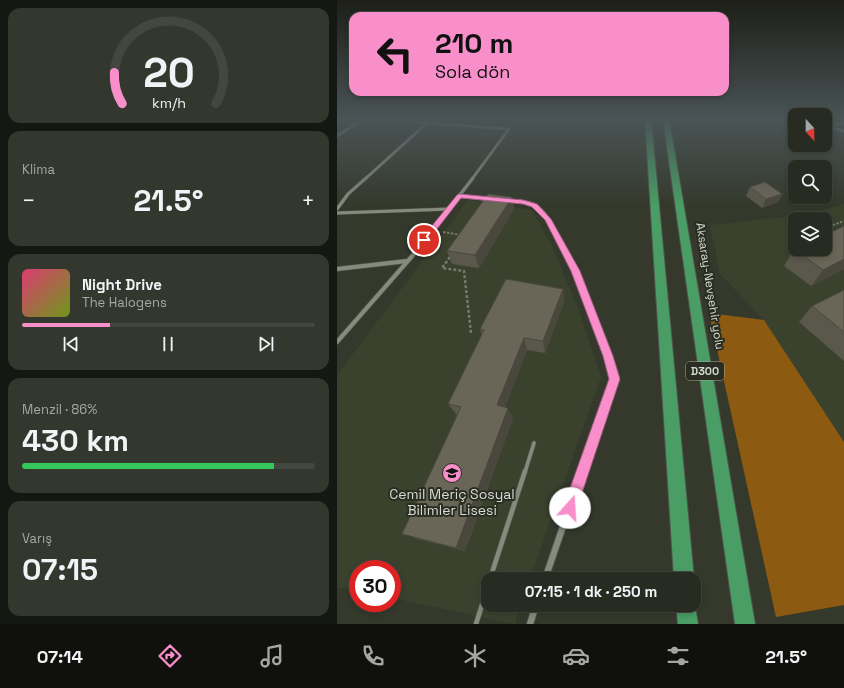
<!DOCTYPE html>
<html lang="tr">
<meta charset="utf-8">
<style>
body{margin:0;font-family:"Space Grotesk",sans-serif;background:#33372e;color:#f1f3f6;height:100vh;display:flex;flex-direction:column;font-size:15px;white-space:nowrap}
*{box-sizing:border-box;margin:0}
p{font-size:13px;color:#a4a7a5}
.icon{flex:none;width:22px;height:22px;fill:none;stroke:currentColor;stroke-width:2;stroke-linecap:round;stroke-linejoin:round}
.map{position:relative;flex:1;overflow:hidden}
.details{display:flex;flex-direction:column;gap:8px;padding:8px;background:#151812;width:337px}
.details>*{flex:none}
.banner{position:absolute;left:12px;top:12px;width:380px;height:84px;border-radius:12px;box-shadow:0 2px 6px #0003,0 0 0 1px #43473f;background:#f98fca;color:#111;overflow:hidden}
.needle{width:26px;rotate:159deg}
.controls{position:absolute;left:451px;top:108px;display:grid;gap:8px}
.controls a{display:grid;place-items:center;width:44px;height:44px;border-radius:8px;background:#272b21;box-shadow:0 2px 6px #0003,0 0 0 1px #43473f;font-size:20px}
.speed{position:absolute;left:12px;top:560px;display:flex;gap:8px;font-size:20px;font-weight:700;text-align:center}
.speed>*{display:grid;place-content:center;width:52px;height:52px;border-radius:50%;background:#272b21;box-shadow:0 2px 6px #0003,0 0 0 1px #43473f;line-height:1}
.speed .limit{border:6px solid #d22;background:#fff;color:#111}
.pin{position:absolute;display:grid;place-items:center;width:34px;height:34px;color:#fff;margin:-17px;border:2px solid #fff;border-radius:50%;box-shadow:0 1px 4px #0007}
.me{position:absolute;width:44px;margin:-22px;rotate:19deg;stroke-linejoin:round;filter:drop-shadow(0 0 3px #0008)}
.turn{display:flex;align-items:center;gap:14px;height:84px;padding:0 20px;font-size:18px}
.turn .icon{width:52px;height:52px;stroke-width:2.5}
.turn b{display:block;font-size:28px;line-height:34px}
.big{font-size:30px;font-weight:800;line-height:1.1}
.details .card{flex:1;display:flex;flex-direction:column;justify-content:center;gap:6px;min-width:0;padding:0 14px;border-radius:12px;background:#33372e}
.details .dial{align-items:center;gap:0}
.dial svg{height:104px;overflow:visible;fill:none;stroke:#43473f;stroke-width:7;stroke-linecap:round;text-anchor:middle}
.dial text{fill:#f1f3f6;stroke:none}
.song{display:flex;align-items:center;gap:12px}
.cover{width:48px;height:48px;border-radius:6px;background:linear-gradient(135deg,hsl(340 70% 55%),hsl(80 70% 35%))}
.played{height:4px;border-radius:2px;background:linear-gradient(90deg,#f98fca 30%,#43473f 30%)}
.keys{display:flex;justify-content:space-around;direction:ltr}
.heat{display:flex;justify-content:space-between;align-items:center;font-size:22px;direction:ltr}
.charge{height:6px;border-radius:3px;background:linear-gradient(90deg,#34c759 86%,#43473f 0)}
.trip{position:absolute;left:144px;top:572px;width:220px;height:40px;border-radius:12px;background:#272b21;box-shadow:0 2px 6px #0003,0 0 0 1px #43473f;font-weight:800;line-height:40px;text-align:center}
.tab-bar{display:flex;height:64px;justify-content:space-around;align-items:center;background:#10110d;color:#a4a7a5}
.tab-bar .icon{width:28px;height:28px}
.tab-bar .current{color:#f98fca}
.tab-bar b{font-size:18px;color:#f1f3f6}
main{display:flex;flex:1;min-height:0}
.map>svg:first-child{display:block}
</style>
<main>
<section class="details">
<div class="card dial"><svg viewBox="0 0 100 80">
<path d="M14 69A42 42 0 1 1 86 69"/>
<path d="M14 69A42 42 0 0 1 8 45" stroke="#f98fca"/>
<text x="50" y="56" font-size="32" font-weight="700">20</text>
<text x="50" y="72" font-size="11">km/h</text>
</svg></div>
<div class="card"><p>Klima</p>
<div class="heat"><a>−</a><b class="big">21.5°</b><a>+</a></div>
</div>
<div class="card">
<div class="song"><i class="cover"></i><div><b>Night Drive</b><p>The Halogens</p></div></div>
<div class="played"></div>
<div class="keys"><svg class="icon" aria-label="previous" viewBox="0 0 24 24"><path d="M18 5L8 12l10 7zM5 5v14"/></svg><svg class="icon" aria-label="pause" viewBox="0 0 24 24"><path d="M8 5v14M16 5v14"/></svg><svg class="icon" aria-label="next" viewBox="0 0 24 24"><path d="M6 5l10 7-10 7zM19 5v14"/></svg></div>
</div>
<div class="card"><p>Menzil · 86%</p><b class="big">430 km</b><div class="charge"></div></div>
<div class="card"><p>Varış</p><b class="big">07:15</b></div>
</section>
<div class="map">
<svg width="507" height="624" viewBox="0 0 507 624">
<rect width="100%" height="100%" fill="#34392c"/>
<!-- built -->
<g fill="#3a422e" fill-rule="evenodd">
<polygon points="131,200 195,210 215,246 241,308 264,377 193,579 151,579 151,605 184,605 178,624 55,598 55,569 21,569 21,591 0,587 0,375"/>
<path d="M507,204V442L427,320L383,274L373,225L475,214ZM458,219H488V249H458Z"/>
</g>
<!-- forest -->
<polygon fill="#8c5a11" points="372,313 427,320 507,442 507,605 439,617"/>
<g fill="none" stroke-linecap="round" stroke-linejoin="round">
<defs>
<polyline id="lane-far1" points="188,472 197,443"/>
<g id="lane">
<polyline points="153,579 188,471"/>
<polyline points="139,624 151,586"/>
</g>
<g id="street-far4">
<polyline points="33,119 172,129"/>
<polyline points="490,125 507,124"/>
<polyline points="488,126 507,131"/>
<polyline points="0,136 26,119"/>
<polyline points="28,179 90,123"/>
<polyline points="135,179 172,129"/>
</g>
<g id="street-far3">
<polyline points="122,196 152,199"/>
<path d="M171,201C179,201 188,201 196,204C211,210 222,240 230,255"/>
<polyline points="0,209 11,194 29,178"/>
<polyline points="0,213 113,209"/>
<polyline points="76,255 136,178"/>
</g>
<g id="street-far2">
<polyline points="229,254 253,307 269,351"/>
<polyline points="0,269 70,261"/>
<polyline points="0,342 77,254"/>
</g>
<polyline id="street-far1" points="245,472 277,379 268,350"/>
<g id="street">
<polyline points="208,579 245,471"/>
<polyline points="193,624 199,605"/>
</g>
<g id="highway">
<polygon points="308,119 314,119 357,579 337,579"/>
<polygon points="326,119 332,119 418,624 398,624"/>
<polygon points="357,600 361,624 341,624 339,605 357,605"/>
</g>
</defs>
<!-- lane-far1 casing -->
<use href="#lane-far1" stroke="#505449" stroke-width="5"/>
<!-- lane casing -->
<use href="#lane" stroke="#505449" stroke-width="6"/>
<!-- street-far4 casing -->
<use href="#street-far4" stroke="#505449" stroke-width="3.5"/>
<!-- street-far3 casing -->
<use href="#street-far3" stroke="#505449" stroke-width="4"/>
<!-- street-far2 casing -->
<use href="#street-far2" stroke="#505449" stroke-width="5.5"/>
<!-- street-far1 casing -->
<use href="#street-far1" stroke="#505449" stroke-width="6"/>
<!-- street casing -->
<use href="#street" stroke="#505449" stroke-width="8"/>
<!-- highway casing -->
<use href="#highway" stroke="#505449" stroke-width="2"/>
<!-- path-far1 -->
<g stroke="#75796e" stroke-width="2" stroke-dasharray="2.5 1.5" stroke-linecap="butt">
<polyline points="488,228 507,221"/>
<polyline points="106,232 125,235"/>
<polyline points="455,241 458,240"/>
</g>
<!-- path -->
<polyline stroke="#75796e" stroke-width="2.5" stroke-dasharray="3 2" stroke-linecap="butt" points="113,257 105,268 127,271 134,333"/>
<!-- lane-far1 -->
<use href="#lane-far1" stroke="#868c7d" stroke-width="3.5"/>
<!-- lane -->
<use href="#lane" stroke="#868c7d" stroke-width="4.5"/>
<!-- street-far4 -->
<use href="#street-far4" stroke="#868c7d" stroke-width="2.5"/>
<!-- street-far3 -->
<use href="#street-far3" stroke="#868c7d" stroke-width="3"/>
<!-- street-far2 -->
<use href="#street-far2" stroke="#868c7d" stroke-width="4"/>
<!-- street-far1 -->
<use href="#street-far1" stroke="#868c7d" stroke-width="5"/>
<!-- street -->
<use href="#street" stroke="#868c7d" stroke-width="6"/>
<!-- highway -->
<use href="#highway" fill="#499d65" fill-rule="evenodd"/>
</g>
<!-- wall -->
<g fill="#5a584b">
<polygon points="413,187 445,194 441,202 425,208 409,196"/>
<polygon points="175,197 177,209 142,268 115,264 110,251"/>
<polygon points="507,226 507,269 474,286 447,266 457,249"/>
<polygon points="226,289 227,302 208,353 190,350 168,407 176,418 128,551 77,538 120,414 119,414 111,404 145,335 143,329"/>
<polygon points="507,290 507,361 462,322 475,306"/>
</g>
<!-- shaded-wall -->
<g fill="#4a473d">
<polygon points="445,194 441,202 425,208 429,199"/>
<polygon points="175,197 177,209 142,268 138,255"/>
<polygon points="507,259 507,269 474,286 486,270"/>
<polygon points="226,289 227,302 208,353 206,341"/>
<polygon points="187,338 190,350 165,415 160,405"/>
<polygon points="171,408 176,418 128,551 119,548"/>
</g>
<!-- building -->
<g fill="#696657" stroke="#4a473d">
<polygon points="428,182 445,194 429,199 413,187"/>
<polygon points="151,194 175,197 138,255 110,251"/>
<polygon points="507,226 507,259 486,270 457,249 488,249 488,235"/>
<polygon points="169,279 226,289 206,341 187,338 160,405 171,408 119,548 65,534 124,407 111,404 147,330 143,329"/>
<polygon points="507,290 507,332 475,306"/>
</g>
<!-- sky -->
<linearGradient id="sky" x2="0" y2="1"><stop stop-color="#1d1f18"/><stop offset="0.58" stop-color="#4a5456"/><stop offset="1" stop-color="#4a5456" stop-opacity="0"/></linearGradient>
<rect width="507" height="206" fill="url(#sky)"/>
<!-- route -->
<polygon fill="#f98fca" stroke="#a25d83" points="122,194 186,200 200,204 214,219 243,271 276,356 283,379 240,508 238,512 233,514 228,512 226,508 272,379 266,356 234,271 208,220 195,207 186,204 124,198 90,242 85,242 85,238 120,195"/>
<!-- icons -->
<defs>
<symbol id="school-disc" viewBox="-11 -11 22 22"><circle r="9.5" fill="#f98fca" stroke="#2a2e22"/><path d="M0-5L7-2L0 1L-7-2ZM-4 1L0 2.5L4 1V4Q0 6-4 4Z" fill="#111"/></symbol>
</defs>
<g fill-rule="evenodd">
<use href="#school-disc" x="104" y="462" width="22" height="22"/>
</g>
<g text-anchor="middle" dominant-baseline="central" stroke-width="4" stroke-linejoin="round" paint-order="stroke">
<!-- shield labels -->
<rect fill="#2a2e22" stroke="#a3a69d" stroke-width="1" x="349" y="362" width="38" height="18" rx="3"/>
<g font-size="11" font-weight="bold" fill="#d7dad2">
<text x="368" y="371">D300</text>
</g>
<!-- street labels -->
<g font-size="12" fill="#d7dad2" stroke="#2a2e22">
<text transform="translate(373 286) rotate(81)">Aksaray-Nevşehir yolu</text>
</g>
<!-- near-poi labels -->
<g font-size="14" fill="#d7dad2" stroke="#2a2e22">
<text x="115" y="494">Cemil Meriç Sosyal<tspan x="115" dy="16">Bilimler Lisesi</tspan></text>
</g>
</g>
</svg>
<div class="controls">
<a><svg class="needle" viewBox="-14 -14 28 28"><path d="M0-13l5 13h-10z" fill="#e53935"/><path d="M0 13l5-13h-10z" fill="#a4a7a5"/></svg></a>
<a><svg class="icon" aria-label="search" viewBox="0 0 24 24"><circle cx="10" cy="10" r="6"/><path d="M15 15l6 6"/></svg></a>
<a><svg class="icon" aria-label="layers" viewBox="0 0 24 24"><path d="M12 4l9 5-9 5-9-5zM3 14l9 5 9-5"/></svg></a>
</div>
<div class="speed"><div class="limit">30</div></div>
<div class="pin" style="left:87px;top:240px;background:#d93025"><svg class="icon" aria-label="arrive" viewBox="0 0 24 24"><path d="M6 21V4h12l-3 4 3 4H6"/></svg></div>
<svg class="me" style="left:233px;top:508px" viewBox="-20 -20 40 40"><circle r="19" fill="#fff"/><path d="M0-13L10 11 0 6-10 11z" fill="#f98fca"/></svg>
<div class="trip">07:15 · 1 dk · 250 m</div>
<div class="banner">
<div class="turn"><svg class="icon" aria-label="left" viewBox="0 0 24 24"><path d="M17 20v-9H6M10 6l-5 5 5 5"/></svg><div><b>210 m</b>Sola dön</div></div>
</div>
</div>
</main>
<nav class="tab-bar">
<b>07:14</b>
<svg class="icon current" aria-label="directions" viewBox="0 0 24 24"><path d="M12 3l9 9-9 9-9-9zM9 14v-3h6M13 9l2 2-2 2"/></svg>
<svg class="icon" aria-label="music" viewBox="0 0 24 24"><path d="M9 18V5l10-2v13"/><circle cx="6" cy="18" r="3"/><circle cx="16" cy="16" r="3"/></svg>
<svg class="icon" aria-label="phone" viewBox="0 0 24 24"><path d="M5 4h4l2 5-3 2q2 4 5 5l2-3 5 2v4C11 20 4 13 5 4z"/></svg>
<svg class="icon" aria-label="climate" viewBox="0 0 24 24"><path d="M12 3v18M4 7l16 10M4 17L20 7"/></svg>
<svg class="icon" aria-label="car" viewBox="0 0 24 24"><path d="M5 17H2v-5l4-1 3-4h7l3 4 3 1v5h-3M9 17h6M6 11h13"/><circle cx="7" cy="17" r="2"/><circle cx="17" cy="17" r="2"/></svg>
<svg class="icon" aria-label="filters" viewBox="0 0 24 24"><path d="M4 7h16M4 17h16"/><circle cx="9" cy="7" r="2"/><circle cx="15" cy="17" r="2"/></svg>
<b>21.5°</b>
</nav>
